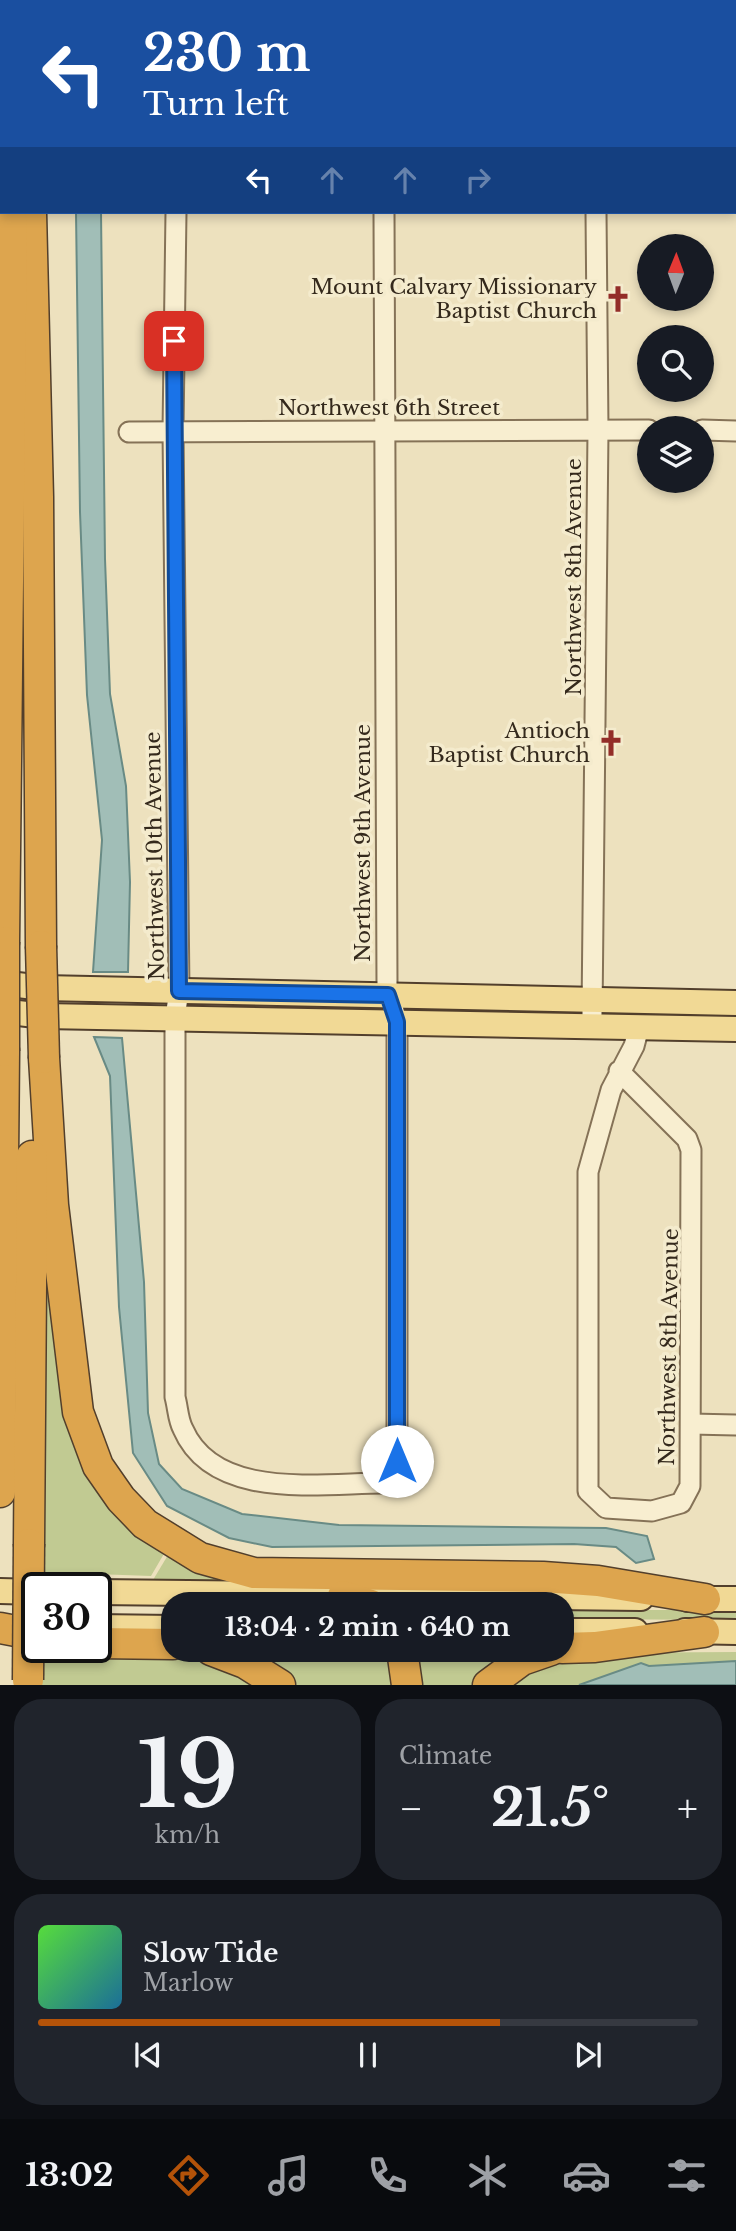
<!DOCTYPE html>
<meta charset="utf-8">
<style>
body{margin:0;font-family:"Libre Baskerville",serif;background:#20242c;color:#f1f3f6;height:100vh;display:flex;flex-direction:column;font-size:26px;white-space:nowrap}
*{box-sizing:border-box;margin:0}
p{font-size:23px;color:#9ea1a6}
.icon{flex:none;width:38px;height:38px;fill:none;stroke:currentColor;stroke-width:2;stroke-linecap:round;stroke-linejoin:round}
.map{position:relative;height:1685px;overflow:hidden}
.sheet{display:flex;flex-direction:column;gap:14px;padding:14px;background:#0d0f14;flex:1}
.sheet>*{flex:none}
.top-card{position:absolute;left:0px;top:0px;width:737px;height:214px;box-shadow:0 4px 10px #0003;background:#1a4fa0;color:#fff;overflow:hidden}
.needle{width:46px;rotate:1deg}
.fabs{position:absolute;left:637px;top:234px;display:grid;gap:14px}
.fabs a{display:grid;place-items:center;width:77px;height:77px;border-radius:50%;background:#171b24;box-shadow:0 4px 10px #0003;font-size:35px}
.speed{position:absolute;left:21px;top:1572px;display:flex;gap:14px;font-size:35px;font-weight:700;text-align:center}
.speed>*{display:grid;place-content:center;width:91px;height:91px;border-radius:50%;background:#171b24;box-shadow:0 4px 10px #0003;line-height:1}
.speed .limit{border:4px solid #111;border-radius:10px;background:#fff;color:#111}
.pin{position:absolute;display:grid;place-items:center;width:60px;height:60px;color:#fff;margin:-30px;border-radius:14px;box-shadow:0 4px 10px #0006}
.me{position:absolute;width:77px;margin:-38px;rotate:0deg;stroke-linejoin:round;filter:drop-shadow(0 0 5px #0008)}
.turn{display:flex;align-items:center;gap:24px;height:147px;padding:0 28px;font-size:32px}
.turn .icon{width:91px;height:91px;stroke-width:2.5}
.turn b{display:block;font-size:49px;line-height:60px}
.lanes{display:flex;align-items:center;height:66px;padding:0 28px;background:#0003;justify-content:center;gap:35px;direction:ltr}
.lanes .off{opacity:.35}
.big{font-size:52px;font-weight:800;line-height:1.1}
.sheet .card{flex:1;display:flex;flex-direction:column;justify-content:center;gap:10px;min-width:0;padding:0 24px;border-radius:28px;background:#20242c}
.sheet .dial{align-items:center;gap:0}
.dial b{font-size:91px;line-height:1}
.song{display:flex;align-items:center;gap:21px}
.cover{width:84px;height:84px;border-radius:10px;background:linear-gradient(135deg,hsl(110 70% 55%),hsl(200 70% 35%))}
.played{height:7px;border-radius:4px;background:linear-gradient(90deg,#b45309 70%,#363941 70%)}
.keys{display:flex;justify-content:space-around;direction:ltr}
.heat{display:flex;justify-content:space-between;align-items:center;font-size:38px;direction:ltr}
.sheet .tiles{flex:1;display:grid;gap:14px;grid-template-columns:1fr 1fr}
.card:last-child{grid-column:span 2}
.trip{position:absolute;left:161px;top:1592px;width:413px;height:70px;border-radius:28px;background:#171b24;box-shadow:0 4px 10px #0003;font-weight:800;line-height:70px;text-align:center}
.dock{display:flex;height:112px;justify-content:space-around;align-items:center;background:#090b0e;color:#9ea1a6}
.dock .icon{width:49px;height:49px}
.dock .on{color:#b45309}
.dock b{font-size:32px;color:#f1f3f6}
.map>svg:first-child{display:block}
</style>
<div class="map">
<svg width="736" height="1685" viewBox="0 0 736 1685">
<rect width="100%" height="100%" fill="#ede1be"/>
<!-- green -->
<g fill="#c1ca92">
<polygon points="41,1213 69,1406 165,1552 151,1576 39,1572"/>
<polygon points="168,1555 230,1582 153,1580"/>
<polygon points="562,1610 736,1610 736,1620 562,1619"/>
<polygon points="37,1648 170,1649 203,1655 268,1685 37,1685"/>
<polygon points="232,1650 383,1650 391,1670 392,1685 290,1685"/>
<polygon points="419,1650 533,1650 478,1685 419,1685"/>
<polygon points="736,1652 736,1661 649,1666 640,1663 579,1685 497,1685 581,1653"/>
</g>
<!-- water -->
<g fill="#a1beb7" stroke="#698b85" stroke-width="2">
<polygon points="76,212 101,212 105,559 110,694 126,786 130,882 128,972 93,972 102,840 87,695 80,512"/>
<polygon points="94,1037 122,1038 144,1282 148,1413 159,1464 182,1489 242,1514 339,1525 606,1528 647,1536 654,1559 636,1563 616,1547 574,1544 272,1547 229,1538 167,1506 133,1453 119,1307 110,1076"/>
<polygon points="736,1661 736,1685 579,1685 641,1663 649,1666"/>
</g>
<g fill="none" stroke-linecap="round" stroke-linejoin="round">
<defs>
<g id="minor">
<polyline points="379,0 379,2"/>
<polyline points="595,2 595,0"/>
<polyline points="735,31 736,31"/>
<path d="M176,212L173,431L179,991L175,1017V1397C178,1408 178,1420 183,1429C214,1501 320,1483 384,1483L397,1461V1022L387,985L384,212"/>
<polyline points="702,430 736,431"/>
<polyline points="129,432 649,430"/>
<polyline points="592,1014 598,430 596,212"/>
<polyline points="619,1071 687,1139 691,1150 690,1486 681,1503 652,1511 606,1508 588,1491 588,1172 611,1090 634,1046 639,1027"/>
<polyline points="691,1424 736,1425"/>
</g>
<g id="major">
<polyline points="0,983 43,988 736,1003"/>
<polyline points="0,1011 44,1016 736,1029"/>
<polyline points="0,1591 37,1592"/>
<polyline points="96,1592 641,1598"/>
<polyline points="688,1599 736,1599"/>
<polyline points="96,1627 173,1628"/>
<polyline points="562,1631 635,1631"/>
<polyline points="685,1631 736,1632"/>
</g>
<g id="highway">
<polyline points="13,2 13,0"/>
<polyline points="31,212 38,497 41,946"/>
<polyline points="4,942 12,222"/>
<polyline points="44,1058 53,1205 78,1412 98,1466 121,1499 145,1524 200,1558 254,1573 543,1577 598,1581 705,1599"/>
<polyline points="0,1492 4,1051"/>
<polyline points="29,1544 32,1156"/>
<polyline points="343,1596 371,1605"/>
<polyline points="0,1628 37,1635"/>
<polyline points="96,1643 173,1644"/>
<polyline points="562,1648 595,1647 704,1632"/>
<polyline points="211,1650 245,1663 280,1685"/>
<polyline points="402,1650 407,1685"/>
<polyline points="488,1685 522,1660 551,1650"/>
</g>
</defs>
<!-- minor casing -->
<use href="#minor" stroke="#857257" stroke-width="23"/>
<!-- major casing -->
<use href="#major" stroke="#523f2c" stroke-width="28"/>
<!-- highway casing -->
<use href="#highway" stroke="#523f2c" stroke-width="33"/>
<!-- minor -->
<use href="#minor" stroke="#f8eed0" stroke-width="19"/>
<!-- major -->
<use href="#major" stroke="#f1d995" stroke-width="24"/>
<!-- highway -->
<use href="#highway" stroke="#dda54e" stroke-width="30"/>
<defs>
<g id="highway-bridge">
<polyline points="41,946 44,1058"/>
<polyline points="4,1051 4,942"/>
<polyline points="28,1680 29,1544"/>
</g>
</defs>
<!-- highway-bridge casing -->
<use href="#highway-bridge" stroke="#523f2c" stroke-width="33" stroke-linecap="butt"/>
<!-- highway-bridge -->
<use href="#highway-bridge" stroke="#dda54e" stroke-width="30"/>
</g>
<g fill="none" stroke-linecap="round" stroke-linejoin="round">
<defs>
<polyline id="route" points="174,341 179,991 388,995 397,1022 397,1461"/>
</defs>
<!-- route casing -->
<use href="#route" stroke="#114b97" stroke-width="18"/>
<!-- route -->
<use href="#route" stroke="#1a73e8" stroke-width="12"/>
</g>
<!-- icons -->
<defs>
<symbol id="church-bare" viewBox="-9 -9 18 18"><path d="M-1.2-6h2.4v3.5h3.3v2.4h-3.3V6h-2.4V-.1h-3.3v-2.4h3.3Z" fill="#932d28" stroke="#f4ebcd" stroke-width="2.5" paint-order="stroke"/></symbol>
</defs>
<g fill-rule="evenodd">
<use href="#church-bare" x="599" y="280" width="38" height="38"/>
<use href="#church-bare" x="592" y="724" width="38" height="38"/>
</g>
<g text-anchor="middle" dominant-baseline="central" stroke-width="7" stroke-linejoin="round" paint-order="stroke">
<!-- poi labels -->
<g font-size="21" fill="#34291c" stroke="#f4ebcd" text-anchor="end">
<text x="597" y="287">Mount Calvary Missionary<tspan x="597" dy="24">Baptist Church</tspan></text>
<text x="590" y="731">Antioch<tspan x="590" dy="24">Baptist Church</tspan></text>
</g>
<!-- street labels -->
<g font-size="21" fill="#34291c" stroke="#f4ebcd">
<text x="389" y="408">Northwest 6th Street</text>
<text transform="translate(574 577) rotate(-90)">Northwest 8th Avenue</text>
<text transform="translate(363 843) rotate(-90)">Northwest 9th Avenue</text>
<text transform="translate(155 856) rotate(-91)">Northwest 10th Avenue</text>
<text transform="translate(669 1347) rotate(-89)">Northwest 8th Avenue</text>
</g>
</g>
</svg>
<div class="fabs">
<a><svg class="needle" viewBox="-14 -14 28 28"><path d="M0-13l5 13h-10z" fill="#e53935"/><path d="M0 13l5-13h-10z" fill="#9ea1a6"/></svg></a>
<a><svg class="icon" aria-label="search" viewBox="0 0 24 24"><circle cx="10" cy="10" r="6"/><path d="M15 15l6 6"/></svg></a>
<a><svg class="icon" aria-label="layers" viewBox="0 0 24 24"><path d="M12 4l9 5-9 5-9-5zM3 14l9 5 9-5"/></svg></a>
</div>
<div class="speed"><div class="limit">30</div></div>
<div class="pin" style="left:174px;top:341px;background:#d93025"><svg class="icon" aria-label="arrive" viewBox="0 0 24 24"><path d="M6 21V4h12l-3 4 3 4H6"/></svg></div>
<svg class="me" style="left:397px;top:1461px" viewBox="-20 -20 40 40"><circle r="19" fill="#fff"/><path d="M0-13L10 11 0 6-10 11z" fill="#1a73e8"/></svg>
<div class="trip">13:04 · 2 min · 640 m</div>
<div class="top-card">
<div class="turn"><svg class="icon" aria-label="left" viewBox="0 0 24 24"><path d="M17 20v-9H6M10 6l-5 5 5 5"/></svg><div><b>230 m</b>Turn left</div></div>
<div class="lanes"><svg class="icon" aria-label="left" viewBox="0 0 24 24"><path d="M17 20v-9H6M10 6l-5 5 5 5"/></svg><svg class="icon off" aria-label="ahead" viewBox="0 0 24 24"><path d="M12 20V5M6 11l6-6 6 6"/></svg><svg class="icon off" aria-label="ahead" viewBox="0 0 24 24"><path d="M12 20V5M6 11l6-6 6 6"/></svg><svg class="icon off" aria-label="right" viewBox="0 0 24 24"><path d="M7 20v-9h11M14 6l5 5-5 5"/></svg></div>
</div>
</div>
<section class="sheet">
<div class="tiles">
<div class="card dial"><b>19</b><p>km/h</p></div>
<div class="card"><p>Climate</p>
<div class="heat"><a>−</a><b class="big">21.5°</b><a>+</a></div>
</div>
<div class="card">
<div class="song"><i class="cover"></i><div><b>Slow Tide</b><p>Marlow</p></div></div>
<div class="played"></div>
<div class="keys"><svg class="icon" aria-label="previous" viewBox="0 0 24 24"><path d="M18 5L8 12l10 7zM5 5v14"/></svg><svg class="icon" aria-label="pause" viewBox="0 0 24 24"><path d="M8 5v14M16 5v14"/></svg><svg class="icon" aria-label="next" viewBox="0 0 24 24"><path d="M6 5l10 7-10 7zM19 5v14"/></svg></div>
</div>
</div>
</section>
<nav class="dock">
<b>13:02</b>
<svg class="icon on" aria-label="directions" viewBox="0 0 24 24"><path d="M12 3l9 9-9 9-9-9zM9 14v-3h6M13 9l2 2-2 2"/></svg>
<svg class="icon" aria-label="music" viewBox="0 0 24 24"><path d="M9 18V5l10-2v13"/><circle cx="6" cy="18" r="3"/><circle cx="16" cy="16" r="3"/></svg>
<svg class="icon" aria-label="phone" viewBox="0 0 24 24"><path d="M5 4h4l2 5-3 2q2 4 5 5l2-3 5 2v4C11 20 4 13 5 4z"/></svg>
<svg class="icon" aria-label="climate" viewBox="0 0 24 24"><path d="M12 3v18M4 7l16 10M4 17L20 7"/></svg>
<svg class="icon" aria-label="car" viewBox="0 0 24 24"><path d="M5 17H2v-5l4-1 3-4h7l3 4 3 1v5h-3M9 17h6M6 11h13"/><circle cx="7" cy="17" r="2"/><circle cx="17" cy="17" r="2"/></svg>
<svg class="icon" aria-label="filters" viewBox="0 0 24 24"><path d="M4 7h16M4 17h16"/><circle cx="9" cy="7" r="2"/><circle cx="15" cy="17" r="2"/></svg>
</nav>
